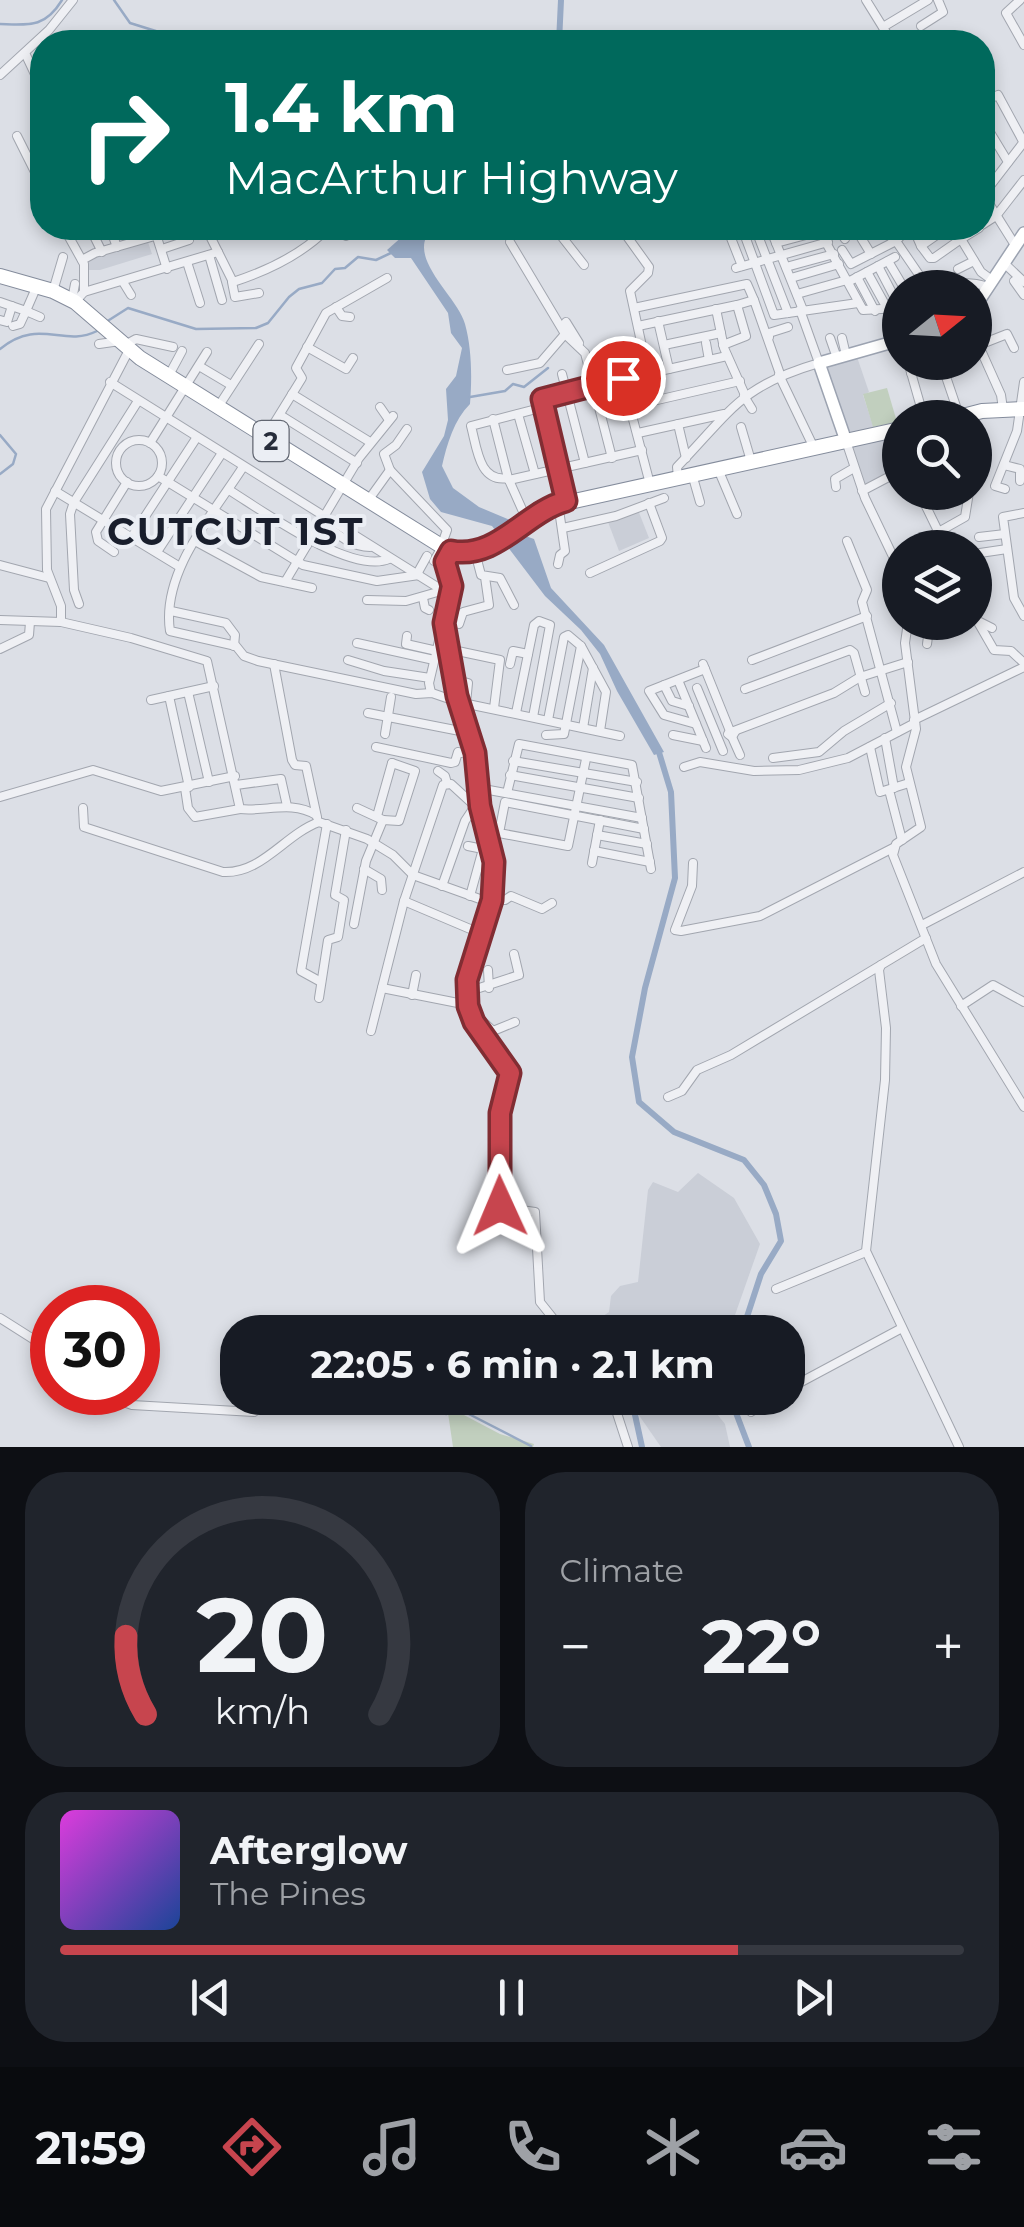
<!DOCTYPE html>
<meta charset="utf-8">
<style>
body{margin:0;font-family:Montserrat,sans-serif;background:#20242c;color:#f1f3f6;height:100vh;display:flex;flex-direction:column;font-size:38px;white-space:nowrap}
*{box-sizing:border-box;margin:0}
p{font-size:32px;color:#9ea1a6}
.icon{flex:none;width:55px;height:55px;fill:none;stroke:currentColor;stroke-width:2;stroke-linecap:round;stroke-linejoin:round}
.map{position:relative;height:1447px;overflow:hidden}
.side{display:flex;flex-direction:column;gap:25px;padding:25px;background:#0d0f14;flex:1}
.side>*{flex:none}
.top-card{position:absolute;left:30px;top:30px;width:965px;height:210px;border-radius:40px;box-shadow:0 5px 15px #0003;background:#00695c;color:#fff;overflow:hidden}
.needle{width:65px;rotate:72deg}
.buttons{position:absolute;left:882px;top:270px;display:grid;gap:20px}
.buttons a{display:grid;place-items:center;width:110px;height:110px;border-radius:50%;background:#171b24;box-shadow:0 5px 15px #0003;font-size:50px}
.speed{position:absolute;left:30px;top:1285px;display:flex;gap:20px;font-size:50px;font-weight:700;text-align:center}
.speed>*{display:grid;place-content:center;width:130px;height:130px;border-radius:50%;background:#171b24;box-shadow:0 5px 15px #0003;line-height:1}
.speed .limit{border:15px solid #d22;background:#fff;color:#111}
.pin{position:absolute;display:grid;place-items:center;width:85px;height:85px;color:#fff;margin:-42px;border:5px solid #fff;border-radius:50%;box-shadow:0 2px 10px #0007}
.me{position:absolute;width:110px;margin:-55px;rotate:359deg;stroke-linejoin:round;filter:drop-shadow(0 0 8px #0008)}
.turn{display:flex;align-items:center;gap:35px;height:210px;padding:0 30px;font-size:45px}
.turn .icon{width:130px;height:130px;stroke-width:2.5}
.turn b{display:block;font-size:70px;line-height:85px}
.big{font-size:75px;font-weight:700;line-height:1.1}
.side .widget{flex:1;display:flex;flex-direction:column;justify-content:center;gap:15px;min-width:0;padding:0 35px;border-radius:40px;background:#20242c}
.side .dial{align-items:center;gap:0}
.dial svg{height:260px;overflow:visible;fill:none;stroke:#363941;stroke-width:7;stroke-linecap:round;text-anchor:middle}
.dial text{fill:#f1f3f6;stroke:none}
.song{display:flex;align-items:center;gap:30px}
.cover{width:120px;height:120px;border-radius:15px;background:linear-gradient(135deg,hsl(300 70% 55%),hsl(220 70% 35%))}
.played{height:10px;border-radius:5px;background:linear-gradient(90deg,#c7454e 75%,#363941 75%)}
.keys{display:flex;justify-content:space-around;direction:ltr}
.heat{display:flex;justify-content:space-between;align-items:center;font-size:55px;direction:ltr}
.side .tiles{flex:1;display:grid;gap:25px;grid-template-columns:1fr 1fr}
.widget:last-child{grid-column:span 2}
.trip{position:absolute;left:220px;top:1315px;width:585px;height:100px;border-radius:40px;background:#171b24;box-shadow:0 5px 15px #0003;font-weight:700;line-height:100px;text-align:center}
.dock{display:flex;height:160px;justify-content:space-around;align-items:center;background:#090b0e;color:#9ea1a6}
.dock .icon{width:70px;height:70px}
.dock .on{color:#c7454e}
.dock b{font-size:45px;color:#f1f3f6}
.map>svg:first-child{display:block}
</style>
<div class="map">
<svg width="1024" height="1447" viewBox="0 0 1024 1447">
<rect width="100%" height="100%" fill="#dcdfe6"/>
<!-- built -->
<g fill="#caced7">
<polygon points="147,239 152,254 100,270 89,270 89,256"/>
<polygon points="856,354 869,392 863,395 874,429 846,435 823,365"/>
<polygon points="885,437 896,472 864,489 849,445"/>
<polygon points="638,510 649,538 619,551 608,522"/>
<polygon points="698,1173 734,1198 760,1244 729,1332 580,1332 609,1312 611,1296 620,1286 638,1282 648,1190 653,1182 678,1192"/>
<polygon points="627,1398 704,1398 725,1424 730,1447 661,1447"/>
</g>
<!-- green -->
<g fill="#c1cfbe">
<polygon points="887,388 897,422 873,427 863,394"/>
<polygon points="448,1413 462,1414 500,1434 534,1444 533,1447 453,1447"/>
</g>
<!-- water -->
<path fill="#98aac5" d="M412,228H433C403,256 457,295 465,324C472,349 472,379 470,404C454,420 447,444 442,466L453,488L479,507L510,520L520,534L534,539L551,588L604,645L664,752L654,755L617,691L600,654L581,630L545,596L492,526L441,512L430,499L422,472L444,436L448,420L446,389L456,376L462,348L451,333L448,313L411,258H395L387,250Z"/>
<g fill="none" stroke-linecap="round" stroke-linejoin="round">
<!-- stream -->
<g stroke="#98aac5" stroke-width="2.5">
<polyline points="114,0 130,23 191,42"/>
<path d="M0,24C29,25 45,28 62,0"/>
<polyline points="106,322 128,308 196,329 256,328 268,323 289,297 299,289 322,283 335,269 345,268 358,257 376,260 393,252"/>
<path d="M0,349C39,317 63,348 97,331"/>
<polyline points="470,397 505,391 513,384 524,387 548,368"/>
<polyline points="0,435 16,454 13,464 0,474"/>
<polyline points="541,1412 587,1398"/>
<polyline points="446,1414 463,1411 531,1446"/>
</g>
<!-- river -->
<g stroke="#98aac5" stroke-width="6">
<polyline points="559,42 561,0"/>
<polyline points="658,749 671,792 675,878 645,988 632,1057 639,1102 674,1132 744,1160 764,1185 776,1214 781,1241 761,1274 742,1332"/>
<polyline points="627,1398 632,1401 642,1447"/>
<polyline points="735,1398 733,1405 749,1447"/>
</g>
<defs>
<g id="minor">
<polyline points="866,0 892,42"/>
<polyline points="1020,0 1006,13 1024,45"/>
<polyline points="921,26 943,12 938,0"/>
<polyline points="883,27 928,0"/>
<polyline points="25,53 42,89"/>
<polyline points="0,75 49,30 73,0"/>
<polyline points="982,102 998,95 1024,143"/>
<polyline points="982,119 1008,162"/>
<polyline points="35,123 42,137"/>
<polyline points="17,136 42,186"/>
<polyline points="982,164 993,181"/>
<polyline points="983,194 1015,245"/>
<polyline points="983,195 1023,143"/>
<polyline points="982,225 996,216 1024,180"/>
<polyline points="64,228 84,264 84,292"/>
<polyline points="90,228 102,252"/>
<polyline points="110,228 117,247"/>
<polyline points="154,228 167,269"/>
<polyline points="206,228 218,252"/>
<polyline points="555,228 584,265"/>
<polyline points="621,228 649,267 648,273 630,291 648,374"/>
<polyline points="727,228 742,266"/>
<polyline points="742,228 774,315 858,303"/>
<polyline points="755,228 788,313"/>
<polyline points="770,228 803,310"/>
<polyline points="818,228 863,310 900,308"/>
<polyline points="838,228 845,239"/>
<polyline points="855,228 871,254"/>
<path d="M878,228L896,241L924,282C942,285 974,280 987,287"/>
<polyline points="947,228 921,246 930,258 934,258 961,239 981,272 992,280"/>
<polyline points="961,239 979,228"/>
<polyline points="510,242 565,334 585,353 612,458"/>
<polyline points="776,243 821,231"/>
<polyline points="921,246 917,237 930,228"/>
<polyline points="162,249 189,240"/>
<polyline points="842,250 851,264 896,241 900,237 897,228"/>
<polyline points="209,255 222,300"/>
<polyline points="82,260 95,253 158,235"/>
<polyline points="888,261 904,288"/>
<polyline points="187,262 200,303"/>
<polyline points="1004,263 1024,282"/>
<polyline points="878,266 900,308"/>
<polyline points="786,267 834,254"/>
<polyline points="736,268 828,242"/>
<polyline points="958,269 974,261"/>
<polyline points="867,272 888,310"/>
<polyline points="857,277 875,311"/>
<polyline points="791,278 839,264"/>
<polyline points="1014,281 1024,295"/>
<polyline points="123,282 131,295"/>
<polyline points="232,282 235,297 259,293"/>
<polyline points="848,282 895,257"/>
<polyline points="36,288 26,311 40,317"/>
<polyline points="53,291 63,257"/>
<polyline points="797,294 847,280"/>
<polyline points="72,300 75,284"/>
<polyline points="0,302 26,311 20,324 13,326"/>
<path d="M75,302L84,292L218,252L233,282C267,271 302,254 327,229H334L346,236L360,228"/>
<polyline points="336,307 342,316 350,317"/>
<polyline points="634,308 747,284 754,300"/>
<polyline points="716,309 724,348 745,395"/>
<polyline points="0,320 7,322 12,306"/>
<polyline points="658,321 669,369"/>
<polyline points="566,322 579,343"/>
<polyline points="638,326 737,305"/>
<polyline points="769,337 769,333 788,327"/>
<polyline points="975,337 1001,395 1003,409"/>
<polyline points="830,338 837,358"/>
<polyline points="842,338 846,355"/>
<polyline points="706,343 709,360"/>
<polyline points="99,344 120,341"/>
<polyline points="125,345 136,339 173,347"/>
<polyline points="664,345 721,333"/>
<polyline points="723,345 746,336 737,305 754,300 780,374"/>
<polyline points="979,345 1007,334 1014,348"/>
<polyline points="307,347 346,369 353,358"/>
<polyline points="615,351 650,484"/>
<polyline points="908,362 924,418"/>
<polyline points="941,362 960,418"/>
<polyline points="199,366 231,385"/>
<polyline points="507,370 540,363 565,334"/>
<polyline points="911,373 942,365"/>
<polyline points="562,374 585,463"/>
<polyline points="779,375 814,448"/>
<polyline points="168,377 182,351"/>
<polyline points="110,382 450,595"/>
<polyline points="292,394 370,442"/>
<polyline points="744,396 752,409"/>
<polyline points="631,406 740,381"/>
<polyline points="218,407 259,344"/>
<polyline points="380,407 389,420"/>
<polyline points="518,414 535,474"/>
<polyline points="280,415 357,463"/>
<polyline points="493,419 508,478 525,516"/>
<polyline points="678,424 686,458"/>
<polyline points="741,427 751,461"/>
<polyline points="894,431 900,449"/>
<polyline points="638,433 724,414"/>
<polyline points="265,438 302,378 296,368 326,313 387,278"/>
<circle cx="139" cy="463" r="23"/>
<polyline points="846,441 865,498 900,571"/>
<polyline points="150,443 207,352"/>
<polyline points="1004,465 1020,469 1020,481"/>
<path d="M243,467C213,514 161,572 170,631L236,646L244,656L258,661L416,694L432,693L458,702L620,736"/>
<polyline points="557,469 566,501"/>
<polyline points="560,469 543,397 727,356"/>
<polyline points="718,469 737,514"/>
<polyline points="390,470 384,454 396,445 407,429"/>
<polyline points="692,474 700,502"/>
<polyline points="158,476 303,565 377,581 419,575"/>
<path d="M508,478C479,483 477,448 471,426L544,407"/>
<path d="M678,478L677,467C731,411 740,386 819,363L800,310"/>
<polyline points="509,480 642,450"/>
<polyline points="836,487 835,479 854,468"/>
<polyline points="1005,489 995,486 1017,431 1024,382"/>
<path d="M229,490C263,511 351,575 389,559"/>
<polyline points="55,491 180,567"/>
<polyline points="862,491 900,471"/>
<polyline points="919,492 938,531"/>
<polyline points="367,502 390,470 447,530 442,544"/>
<polyline points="558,503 565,551 560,555 558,564"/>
<polyline points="1024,513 1003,517 1014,598 1024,616"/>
<path d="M322,522C337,534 351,547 370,547"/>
<polyline points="563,528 616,516 664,498"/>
<polyline points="937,532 944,548"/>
<polyline points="979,537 1005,534"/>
<polyline points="131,538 197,437"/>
<polyline points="195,541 261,577 312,588"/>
<polyline points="847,541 867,590 862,602 897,732"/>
<polyline points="910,548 965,517 969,492"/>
<polyline points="114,552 98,541 96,532 127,482"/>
<polyline points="157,552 222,453"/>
<polyline points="475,552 481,575 500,578 514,605"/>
<polyline points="980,553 1007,549"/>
<polyline points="434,561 442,547"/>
<polyline points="0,565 49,578"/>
<polyline points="590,573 660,541 662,538 649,503"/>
<polyline points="417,574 427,556"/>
<polyline points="285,582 359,458 393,416"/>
<polyline points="423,598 425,608 429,610"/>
<polyline points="367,600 406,601 441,591"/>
<polyline points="79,604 74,590 70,514 74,502 138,401"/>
<polyline points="171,611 226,623 235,635 234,646"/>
<polyline points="975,617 994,650 1011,651 1024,663"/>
<polyline points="0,620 61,622 61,606 47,570 46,509 129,350"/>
<polyline points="976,620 992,628"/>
<path d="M61,622L131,638L207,661L240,809C266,812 291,800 316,815"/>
<polyline points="908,622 905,643 916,729 906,767 921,827 896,844 893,855 936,964 1024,1107"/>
<polyline points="444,623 457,696 475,753 480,806 494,862 492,900 467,981 468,1006 474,1023 510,1073 500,1113 501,1207 535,1212 540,1302 564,1332"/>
<polyline points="459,624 463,612 489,605 485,577"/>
<polyline points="407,636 406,644 437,651"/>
<polyline points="357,643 434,660"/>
<polyline points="927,644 930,622"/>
<polyline points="581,646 606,692 600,731"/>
<polyline points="0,649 29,635 30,622"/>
<polyline points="448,649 500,660 494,708"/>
<polyline points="348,660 384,671 430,678"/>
<polyline points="752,660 867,616"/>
<polyline points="274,664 292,760 295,765 306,766 317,817"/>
<polyline points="510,664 513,651 528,654"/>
<polyline points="703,664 730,731"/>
<polyline points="453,679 468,683 466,703"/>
<polyline points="678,680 706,748"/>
<polyline points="664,685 672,701 689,706"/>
<polyline points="697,688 723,751"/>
<polyline points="745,689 850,650 854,653 865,692"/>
<polyline points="188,692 209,782"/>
<polyline points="431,693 429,683 452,586 445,562 451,551"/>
<polyline points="169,696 189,787"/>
<polyline points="151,700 214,686"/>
<polyline points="368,713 460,731 467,729"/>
<polyline points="516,713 534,625 539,621 550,625 533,717"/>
<polyline points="914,720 1024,667"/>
<polyline points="696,724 664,715 649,691 705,669"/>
<polyline points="583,728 593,668"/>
<polygon points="730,731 735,732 732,737 728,734"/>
<polyline points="734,731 834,693 860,677 908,662"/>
<polyline points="385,734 391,697"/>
<polyline points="546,735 564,734 581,646 568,635 564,637 548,720"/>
<polyline points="673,735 703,741"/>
<polyline points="732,737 740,755"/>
<polyline points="885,738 894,788"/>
<polyline points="376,747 451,763 455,762 458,752 475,756"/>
<polyline points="870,747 880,792 909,783"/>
<polyline points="773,758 819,752 844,731 891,703"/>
<path d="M586,759C580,788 574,817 568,846L499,833L505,802L644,829"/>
<polyline points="513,761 637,782"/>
<polyline points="684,767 700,762 754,771 799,770 848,758 915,723"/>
<polyline points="438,771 445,776 447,783"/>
<polyline points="510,775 639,798"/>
<polyline points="236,785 281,779 287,806"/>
<polyline points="185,788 188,808 195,817 240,809"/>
<polyline points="478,788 642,818"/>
<polyline points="889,790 902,840"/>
<polyline points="507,793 519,744 632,765 651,869"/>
<polyline points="0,797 93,770 161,791 235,776"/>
<polyline points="480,806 475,806 451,784 443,785 404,901 482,934"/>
<path d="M83,808L84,827L223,872C262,874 284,835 319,822L367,839L393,855L413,875L491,903"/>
<polyline points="377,816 392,763"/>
<polyline points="383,820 399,821 415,771 392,763"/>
<polyline points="597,835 647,844"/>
<polyline points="468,846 483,849"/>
<polyline points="594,851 650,862"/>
<polyline points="592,863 600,820"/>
<polyline points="693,863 692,886 675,930 681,931 760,916 893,848"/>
<polyline points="364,869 381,879 382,890"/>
<polyline points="442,886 465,821 475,806"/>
<polyline points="470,896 486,838"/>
<polyline points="492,900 505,900 511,896 542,909 552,903"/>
<polyline points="354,924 366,861 383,820 357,808"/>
<polyline points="922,925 1024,872"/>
<polyline points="926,938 881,965 879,970 886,1028 885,1080 866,1251 959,1447"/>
<polyline points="488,970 489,988"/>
<polyline points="321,982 301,971 327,824"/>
<polyline points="382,988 468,1005"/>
<polyline points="467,992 519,975 514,954"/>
<polyline points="412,995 416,975"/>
<polyline points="470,996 480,1019 493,1031 515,1022"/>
<polyline points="319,998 328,940 338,937 344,900 335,895 346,830"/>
<polyline points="961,1006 993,985 1024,1002"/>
<polyline points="371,1031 404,901"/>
<polyline points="668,1097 682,1091 697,1070 731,1055 881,965"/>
<polyline points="776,1289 866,1252"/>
<polyline points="0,1318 52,1351"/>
<polyline points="788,1389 902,1328"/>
<polyline points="95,1392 132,1405 254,1412"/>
<polyline points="612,1398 628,1447"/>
<polyline points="751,1412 771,1398"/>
</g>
<g id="major">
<polyline points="975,307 1024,233"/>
<polyline points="846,441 819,363 900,340"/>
</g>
<g id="highway">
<polyline points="0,276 53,291 75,302 140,358 446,549 468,553 483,550 546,507"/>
<polyline points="955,418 982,411 1024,409"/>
<polyline points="538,509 900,429"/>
</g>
</defs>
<!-- minor casing -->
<use href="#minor" stroke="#a2a6af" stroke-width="10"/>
<!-- major casing -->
<use href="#major" stroke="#9ca3b1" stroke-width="14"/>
<!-- highway casing -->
<use href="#highway" stroke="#848c9c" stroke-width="16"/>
<!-- minor -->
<use href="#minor" stroke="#eff0f4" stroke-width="8"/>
<!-- major -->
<use href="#major" stroke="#fff" stroke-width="11"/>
<!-- highway -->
<use href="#highway" stroke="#fff" stroke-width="14"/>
</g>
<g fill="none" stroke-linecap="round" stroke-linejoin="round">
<defs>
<path id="route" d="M500,1206V1113L510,1073L474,1022L468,1006L467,980L492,900L494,862L480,806L475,753L457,696L444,623L452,586L445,562L451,551C497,560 525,512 566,501L542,399L623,378"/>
</defs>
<!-- route casing -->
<use href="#route" stroke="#812d33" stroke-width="25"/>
<!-- route -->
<use href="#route" stroke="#c7454e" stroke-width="18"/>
</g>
<g text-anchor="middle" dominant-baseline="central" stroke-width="8" stroke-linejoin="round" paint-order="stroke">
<!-- shield labels -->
<rect fill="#ebeef4" stroke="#626772" stroke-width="2.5" x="253.5" y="421" width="35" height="40" rx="8"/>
<g font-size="25" font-weight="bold" fill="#272d3b">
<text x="271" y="441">2</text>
</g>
<!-- district labels -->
<g font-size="38" font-weight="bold" letter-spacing="2.5" fill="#191e2c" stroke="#ebeef4">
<text x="236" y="531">CUTCUT 1ST</text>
</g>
</g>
</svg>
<div class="buttons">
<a><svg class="needle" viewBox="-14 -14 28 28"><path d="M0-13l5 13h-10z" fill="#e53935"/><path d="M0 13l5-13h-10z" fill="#9ea1a6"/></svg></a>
<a><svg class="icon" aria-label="search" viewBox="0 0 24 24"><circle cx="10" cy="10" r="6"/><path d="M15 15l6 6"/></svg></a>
<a><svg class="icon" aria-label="layers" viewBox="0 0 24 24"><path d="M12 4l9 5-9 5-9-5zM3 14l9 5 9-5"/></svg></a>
</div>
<div class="speed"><div class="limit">30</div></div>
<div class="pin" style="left:623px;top:378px;background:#d93025"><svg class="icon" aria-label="arrive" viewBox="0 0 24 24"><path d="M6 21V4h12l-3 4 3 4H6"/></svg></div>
<svg class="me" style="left:500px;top:1206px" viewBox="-20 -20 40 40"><path d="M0-17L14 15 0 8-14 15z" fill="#c7454e" stroke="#fff" stroke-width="4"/></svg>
<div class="trip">22:05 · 6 min · 2.1 km</div>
<div class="top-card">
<div class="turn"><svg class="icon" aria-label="right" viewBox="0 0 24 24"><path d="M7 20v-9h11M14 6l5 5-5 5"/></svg><div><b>1.4 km</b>MacArthur Highway</div></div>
</div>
</div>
<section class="side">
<div class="tiles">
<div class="widget dial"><svg viewBox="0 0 100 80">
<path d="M14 69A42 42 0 1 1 86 69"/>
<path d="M14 69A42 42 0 0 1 8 45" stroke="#c7454e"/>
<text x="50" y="56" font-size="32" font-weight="700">20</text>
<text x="50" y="72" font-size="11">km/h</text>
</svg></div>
<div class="widget"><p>Climate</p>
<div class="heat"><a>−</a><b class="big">22°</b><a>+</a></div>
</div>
<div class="widget">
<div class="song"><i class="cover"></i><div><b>Afterglow</b><p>The Pines</p></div></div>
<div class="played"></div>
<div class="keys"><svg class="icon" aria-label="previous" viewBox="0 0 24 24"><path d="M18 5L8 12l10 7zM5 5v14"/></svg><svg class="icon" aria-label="pause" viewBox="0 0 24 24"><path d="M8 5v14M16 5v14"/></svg><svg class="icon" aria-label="next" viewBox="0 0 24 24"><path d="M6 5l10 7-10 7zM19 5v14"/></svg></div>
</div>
</div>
</section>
<nav class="dock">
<b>21:59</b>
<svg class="icon on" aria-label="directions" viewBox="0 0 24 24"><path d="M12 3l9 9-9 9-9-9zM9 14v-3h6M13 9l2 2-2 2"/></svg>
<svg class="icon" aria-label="music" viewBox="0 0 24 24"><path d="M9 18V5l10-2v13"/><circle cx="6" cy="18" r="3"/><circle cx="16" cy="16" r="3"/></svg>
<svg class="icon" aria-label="phone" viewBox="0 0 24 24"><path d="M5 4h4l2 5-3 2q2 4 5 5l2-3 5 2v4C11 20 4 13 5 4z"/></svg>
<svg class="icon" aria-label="climate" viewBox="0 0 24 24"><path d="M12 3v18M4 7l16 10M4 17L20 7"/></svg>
<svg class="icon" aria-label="car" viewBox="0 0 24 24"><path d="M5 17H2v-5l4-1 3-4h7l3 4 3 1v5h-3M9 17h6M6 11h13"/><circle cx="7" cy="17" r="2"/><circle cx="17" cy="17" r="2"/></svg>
<svg class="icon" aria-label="filters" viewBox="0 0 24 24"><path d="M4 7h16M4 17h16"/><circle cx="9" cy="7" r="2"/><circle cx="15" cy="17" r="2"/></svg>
</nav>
